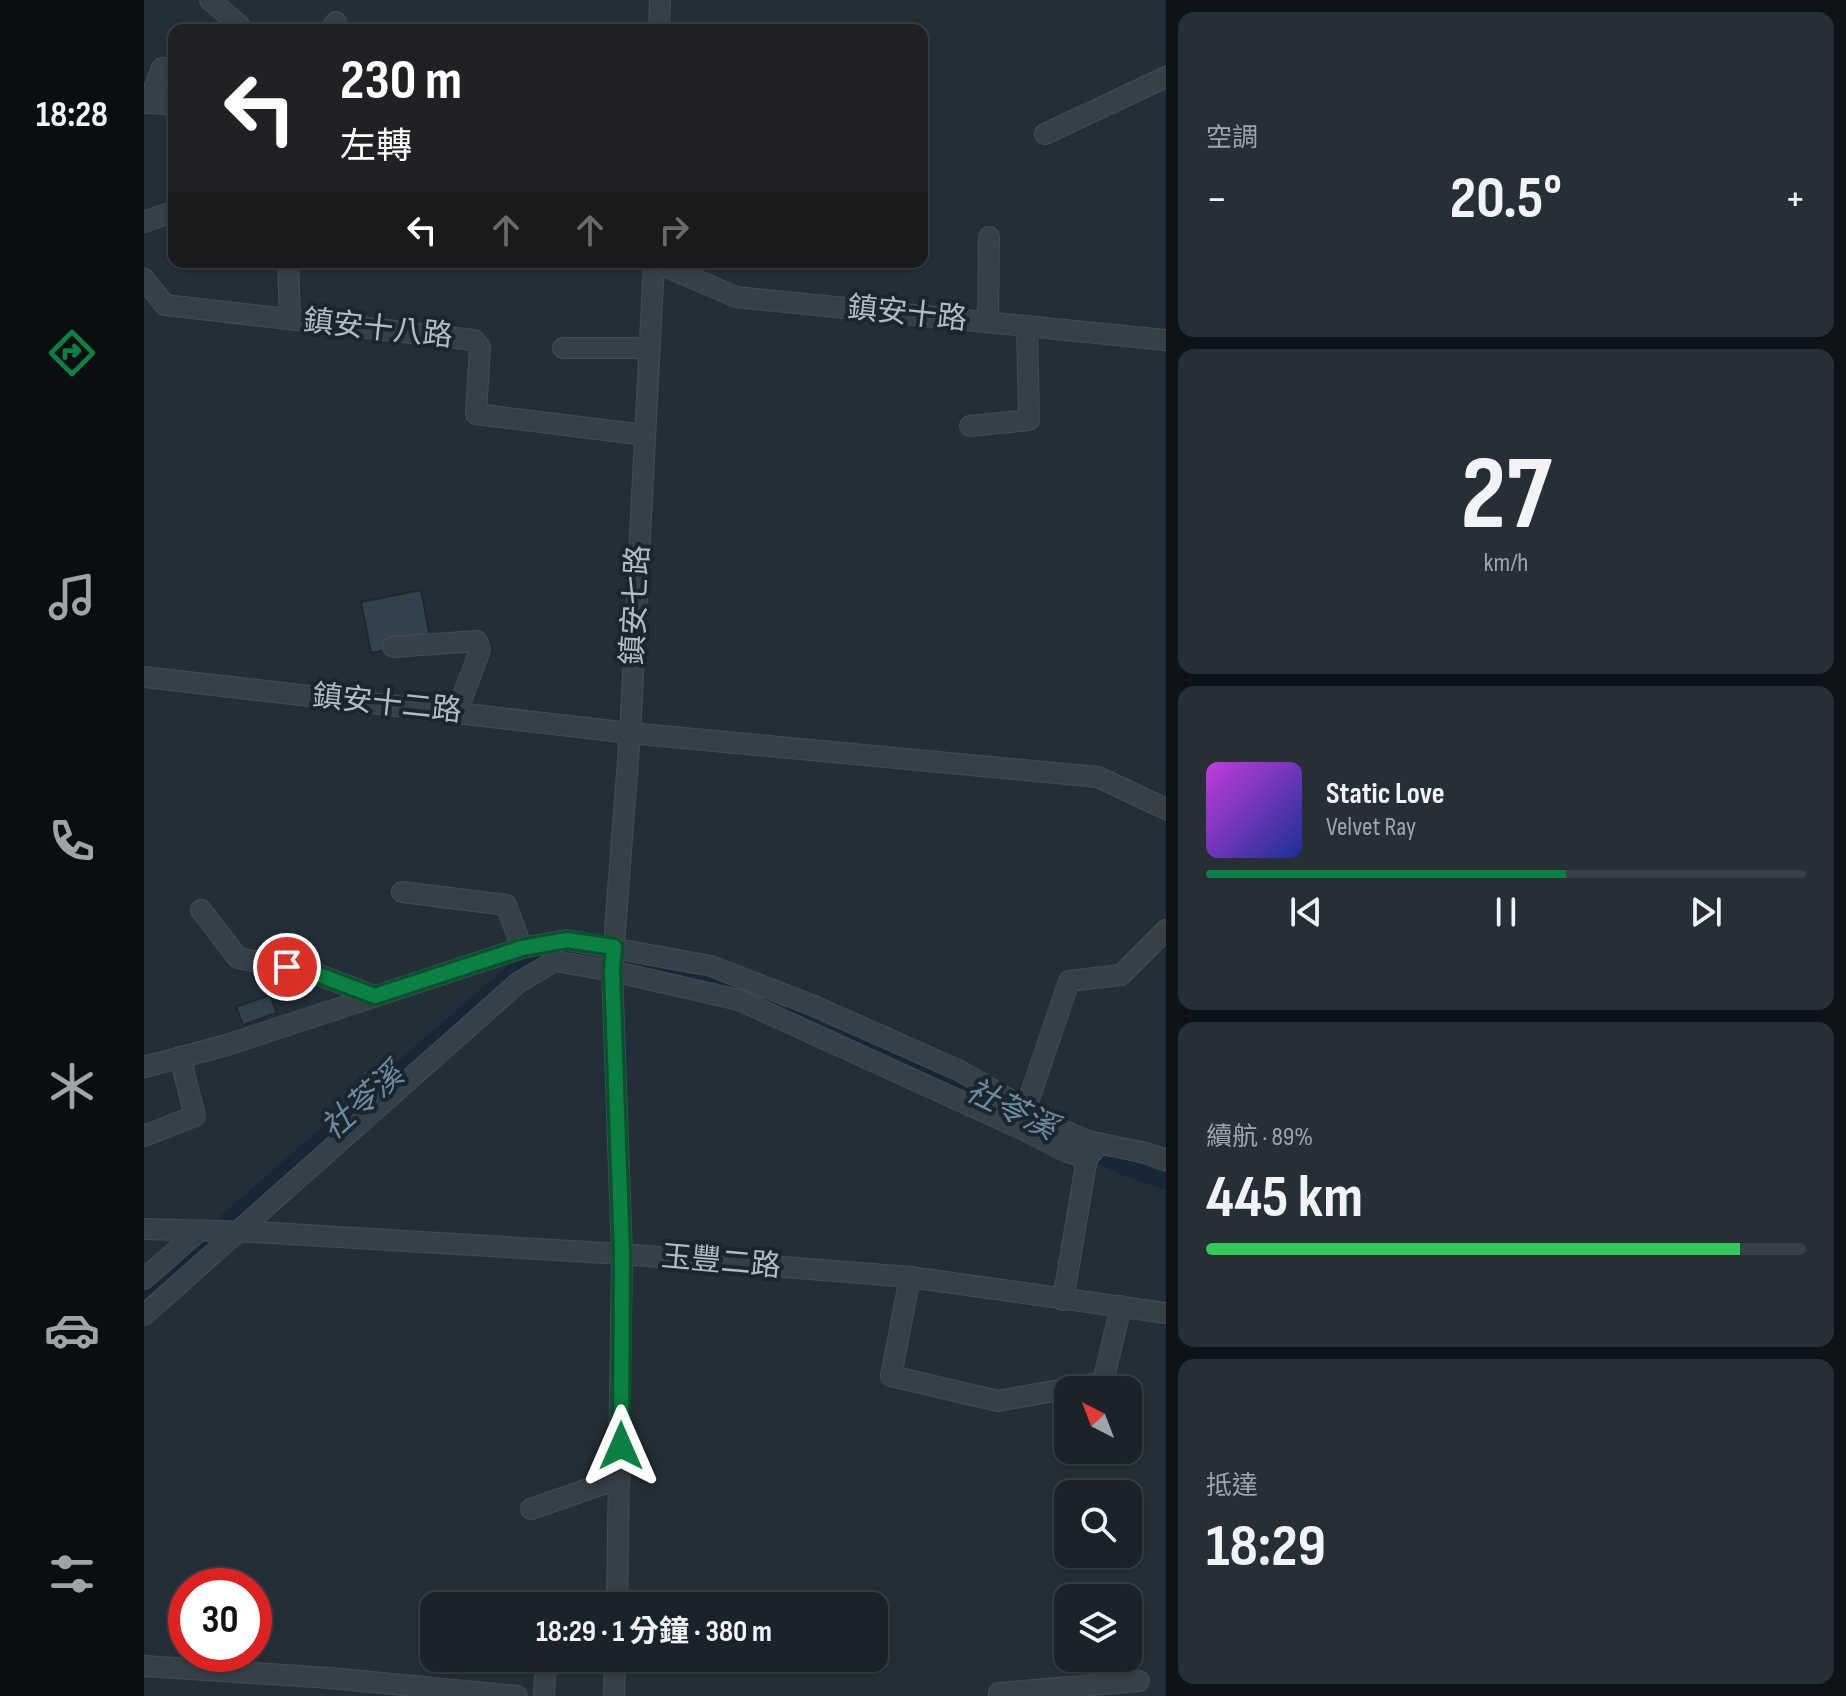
<!DOCTYPE html>
<html lang="zh-TW">
<meta charset="utf-8">
<style>
body{margin:0;font-family:"Sofia Sans Condensed","Noto Sans TC",sans-serif;background:#272f36;color:#f1f3f6;height:100vh;display:flex;flex-direction:column;font-size:30px;white-space:nowrap}
*{box-sizing:border-box;margin:0}
p{font-size:26px;color:#9fa4a8}
.icon{flex:none;width:44px;height:44px;fill:none;stroke:currentColor;stroke-width:2;stroke-linecap:round;stroke-linejoin:round}
.map{position:relative;flex:1;overflow:hidden}
.sheet{display:flex;flex-direction:column;gap:12px;padding:12px;background:#0e1317;width:680px}
.sheet>*{flex:none}
.hud{position:absolute;left:24px;top:24px;width:760px;height:244px;border-radius:16px;box-shadow:0 2px 6px #0004,0 0 0 2px #384047;background:#202124;color:#fff;overflow:hidden}
.needle{width:52px;rotate:318deg}
.tools{position:absolute;left:910px;top:1376px;display:grid;gap:16px}
.tools a{display:grid;place-items:center;width:88px;height:88px;border-radius:16px;background:#1a232a;box-shadow:0 2px 6px #0004,0 0 0 2px #384047;font-size:40px}
.speed{position:absolute;left:24px;top:1568px;display:flex;gap:16px;font-size:40px;font-weight:700;text-align:center}
.speed>*{display:grid;place-content:center;width:104px;height:104px;border-radius:50%;background:#1a232a;box-shadow:0 2px 6px #0004,0 0 0 2px #384047;line-height:1}
.speed .limit{border:12px solid #d22;background:#fff;color:#111}
.pin{position:absolute;display:grid;place-items:center;width:68px;height:68px;color:#fff;margin:-34px;border:4px solid #fff;border-radius:50%;box-shadow:0 2px 8px #0007}
.me{position:absolute;width:88px;margin:-44px;rotate:0deg;stroke-linejoin:round;filter:drop-shadow(0 0 6px #0008)}
.turn{display:flex;align-items:center;gap:28px;height:168px;padding:0 40px;font-size:36px}
.turn .icon{width:104px;height:104px;stroke-width:2.5}
.turn b{display:block;font-size:56px;line-height:68px}
.lanes{display:flex;align-items:center;height:76px;padding:0 40px;background:#0003;justify-content:center;gap:40px;direction:ltr}
.lanes .off{opacity:.35}
.big{font-size:60px;font-weight:700;line-height:1.1}
.sheet .widget{flex:1;display:flex;flex-direction:column;justify-content:center;gap:12px;min-width:0;padding:0 28px;border-radius:16px;background:#272f36}
.sheet .dial{align-items:center;gap:0}
.dial b{font-size:104px;line-height:1}
.song{display:flex;align-items:center;gap:24px}
.cover{width:96px;height:96px;border-radius:12px;background:linear-gradient(135deg,hsl(290 70% 55%),hsl(230 70% 35%))}
.played{height:8px;border-radius:4px;background:linear-gradient(90deg,#0b8043 60%,#384047 60%)}
.keys{display:flex;justify-content:space-around;direction:ltr}
.heat{display:flex;justify-content:space-between;align-items:center;font-size:44px;direction:ltr}
.charge{height:12px;border-radius:6px;background:linear-gradient(90deg,#34c759 89%,#384047 0)}
.trip{position:absolute;left:276px;top:1592px;width:468px;height:80px;border-radius:16px;background:#1a232a;box-shadow:0 2px 6px #0004,0 0 0 2px #384047;font-weight:700;line-height:80px;text-align:center}
main{display:flex;flex:1;min-height:0}
.tabs{display:flex;flex-direction:column;width:144px;justify-content:space-around;align-items:center;background:#0a0e11;color:#9fa4a8}
.tabs .icon{width:56px;height:56px}
.tabs .on{color:#0b8043}
.tabs b{font-size:36px;color:#f1f3f6}
.map>svg:first-child{display:block}
</style>
<main>
<nav class="tabs">
<b>18:28</b>
<svg class="icon on" aria-label="directions" viewBox="0 0 24 24"><path d="M12 3l9 9-9 9-9-9zM9 14v-3h6M13 9l2 2-2 2"/></svg>
<svg class="icon" aria-label="music" viewBox="0 0 24 24"><path d="M9 18V5l10-2v13"/><circle cx="6" cy="18" r="3"/><circle cx="16" cy="16" r="3"/></svg>
<svg class="icon" aria-label="phone" viewBox="0 0 24 24"><path d="M5 4h4l2 5-3 2q2 4 5 5l2-3 5 2v4C11 20 4 13 5 4z"/></svg>
<svg class="icon" aria-label="climate" viewBox="0 0 24 24"><path d="M12 3v18M4 7l16 10M4 17L20 7"/></svg>
<svg class="icon" aria-label="car" viewBox="0 0 24 24"><path d="M5 17H2v-5l4-1 3-4h7l3 4 3 1v5h-3M9 17h6M6 11h13"/><circle cx="7" cy="17" r="2"/><circle cx="17" cy="17" r="2"/></svg>
<svg class="icon" aria-label="filters" viewBox="0 0 24 24"><path d="M4 7h16M4 17h16"/><circle cx="9" cy="7" r="2"/><circle cx="15" cy="17" r="2"/></svg>
</nav>
<div class="map">
<svg width="1022" height="1696" viewBox="0 0 1022 1696">
<rect width="100%" height="100%" fill="#232f38"/>
<g fill="none" stroke-linecap="round" stroke-linejoin="round">
<!-- canal -->
<g stroke="#172735" stroke-width="16">
<polyline points="481,963 570,981 608,997"/>
<polyline points="647,1013 850,1101"/>
<polyline points="961,1158 979,1167 1022,1182"/>
<path d="M0,1293L371,970C402,955 423,951 457,958"/>
</g>
</g>
<!-- building -->
<g fill="#32414c" stroke="#1d272f" stroke-width="2">
<polygon points="277,590 287,642 227,653 217,602"/>
<polygon points="126,995 133,1013 99,1025 92,1007"/>
</g>
<g fill="none" stroke-linecap="round" stroke-linejoin="round">
<defs>
<g id="minor">
<polyline points="66,0 95,25"/>
<polyline points="186,30 192,22"/>
<polyline points="515,30 516,0"/>
<polyline points="0,103 30,104"/>
<polyline points="5,103 18,68"/>
<polyline points="901,134 1022,77"/>
<polyline points="0,222 30,211"/>
<polyline points="144,262 146,319"/>
<polyline points="511,262 592,297 1022,340"/>
<polyline points="0,279 21,305 330,340 336,347 332,414 501,435"/>
<polyline points="844,322 845,237"/>
<polyline points="419,348 505,348"/>
<polyline points="826,426 885,420 883,326"/>
<polyline points="249,647 333,641 336,650 313,712"/>
<polyline points="0,677 486,733 954,777 1022,809"/>
<polyline points="258,892 362,905 378,948"/>
<polyline points="57,910 94,958 167,972 231,996"/>
<polyline points="0,1067 83,1045 378,948 423,940 567,966 670,1006 816,1071 918,1130 944,1141 1002,1153 1022,1160"/>
<polyline points="882,1108 925,981 977,975 1022,930"/>
<polyline points="0,1136 51,1116 36,1057"/>
<polyline points="0,1229 111,1232 478,1254 766,1277 1022,1313"/>
<polyline points="766,1277 747,1376 854,1401 959,1382 977,1306"/>
<polyline points="0,1279 55,1231"/>
<polyline points="919,1300 943,1158"/>
<polyline points="0,1315 375,982 411,961 468,971 595,1000 880,1130 923,1152 943,1158 956,1144"/>
<polyline points="387,1509 476,1478"/>
<polyline points="473,1606 478,1254 468,971 486,733 510,262"/>
<polyline points="0,1666 186,1678 373,1696"/>
<polyline points="400,1696 402,1658"/>
<polyline points="470,1696 471,1658"/>
<polyline points="855,1696 855,1693 995,1681"/>
</g>
</defs>
<!-- minor casing -->
<use href="#minor" stroke="#424c55" stroke-width="22"/>
<!-- minor -->
<use href="#minor" stroke="#364049" stroke-width="20"/>
</g>
<g fill="none" stroke-linecap="round" stroke-linejoin="round">
<defs>
<polyline id="route" points="143,967 167,972 231,996 378,948 423,940 470,947 468,971 478,1254 477,1446"/>
</defs>
<!-- route casing -->
<use href="#route" stroke="#07532c" stroke-width="20"/>
<!-- route -->
<use href="#route" stroke="#0b8043" stroke-width="14"/>
</g>
<g text-anchor="middle" dominant-baseline="central" stroke-width="8" stroke-linejoin="round" paint-order="stroke">
<!-- street labels -->
<g font-size="30" fill="#b1bbc5" stroke="#1b252d">
<text transform="translate(763 314) rotate(6)">鎮安十路</text>
<text transform="translate(234 329) rotate(6)">鎮安十八路</text>
<text transform="translate(492 605) rotate(-87)">鎮安七路</text>
<text transform="translate(243 704) rotate(6)">鎮安十二路</text>
<text transform="translate(577 1262) rotate(5)">玉豐二路</text>
</g>
<!-- water labels -->
<g font-size="32" font-style="italic" fill="#6c8ba2" stroke="#1b252d">
<text transform="translate(219 1102) rotate(-41)">社苓溪</text>
<text transform="translate(867 1110) rotate(26)">社苓溪</text>
</g>
</g>
</svg>
<div class="tools">
<a><svg class="needle" viewBox="-14 -14 28 28"><path d="M0-13l5 13h-10z" fill="#e53935"/><path d="M0 13l5-13h-10z" fill="#9fa4a8"/></svg></a>
<a><svg class="icon" aria-label="search" viewBox="0 0 24 24"><circle cx="10" cy="10" r="6"/><path d="M15 15l6 6"/></svg></a>
<a><svg class="icon" aria-label="layers" viewBox="0 0 24 24"><path d="M12 4l9 5-9 5-9-5zM3 14l9 5 9-5"/></svg></a>
</div>
<div class="speed"><div class="limit">30</div></div>
<div class="pin" style="left:143px;top:967px;background:#d93025"><svg class="icon" aria-label="arrive" viewBox="0 0 24 24"><path d="M6 21V4h12l-3 4 3 4H6"/></svg></div>
<svg class="me" style="left:477px;top:1446px" viewBox="-20 -20 40 40"><path d="M0-17L14 15 0 8-14 15z" fill="#0b8043" stroke="#fff" stroke-width="4"/></svg>
<div class="trip">18:29 · 1 分鐘 · 380 m</div>
<div class="hud">
<div class="turn"><svg class="icon" aria-label="left" viewBox="0 0 24 24"><path d="M17 20v-9H6M10 6l-5 5 5 5"/></svg><div><b>230 m</b>左轉</div></div>
<div class="lanes"><svg class="icon" aria-label="left" viewBox="0 0 24 24"><path d="M17 20v-9H6M10 6l-5 5 5 5"/></svg><svg class="icon off" aria-label="ahead" viewBox="0 0 24 24"><path d="M12 20V5M6 11l6-6 6 6"/></svg><svg class="icon off" aria-label="ahead" viewBox="0 0 24 24"><path d="M12 20V5M6 11l6-6 6 6"/></svg><svg class="icon off" aria-label="right" viewBox="0 0 24 24"><path d="M7 20v-9h11M14 6l5 5-5 5"/></svg></div>
</div>
</div>
<section class="sheet">
<div class="widget"><p>空調</p>
<div class="heat"><a>−</a><b class="big">20.5°</b><a>+</a></div>
</div>
<div class="widget dial"><b>27</b><p>km/h</p></div>
<div class="widget">
<div class="song"><i class="cover"></i><div><b>Static Love</b><p>Velvet Ray</p></div></div>
<div class="played"></div>
<div class="keys"><svg class="icon" aria-label="previous" viewBox="0 0 24 24"><path d="M18 5L8 12l10 7zM5 5v14"/></svg><svg class="icon" aria-label="pause" viewBox="0 0 24 24"><path d="M8 5v14M16 5v14"/></svg><svg class="icon" aria-label="next" viewBox="0 0 24 24"><path d="M6 5l10 7-10 7zM19 5v14"/></svg></div>
</div>
<div class="widget"><p>續航 · 89%</p><b class="big">445 km</b><div class="charge"></div></div>
<div class="widget"><p>抵達</p><b class="big">18:29</b></div>
</section>
</main>
